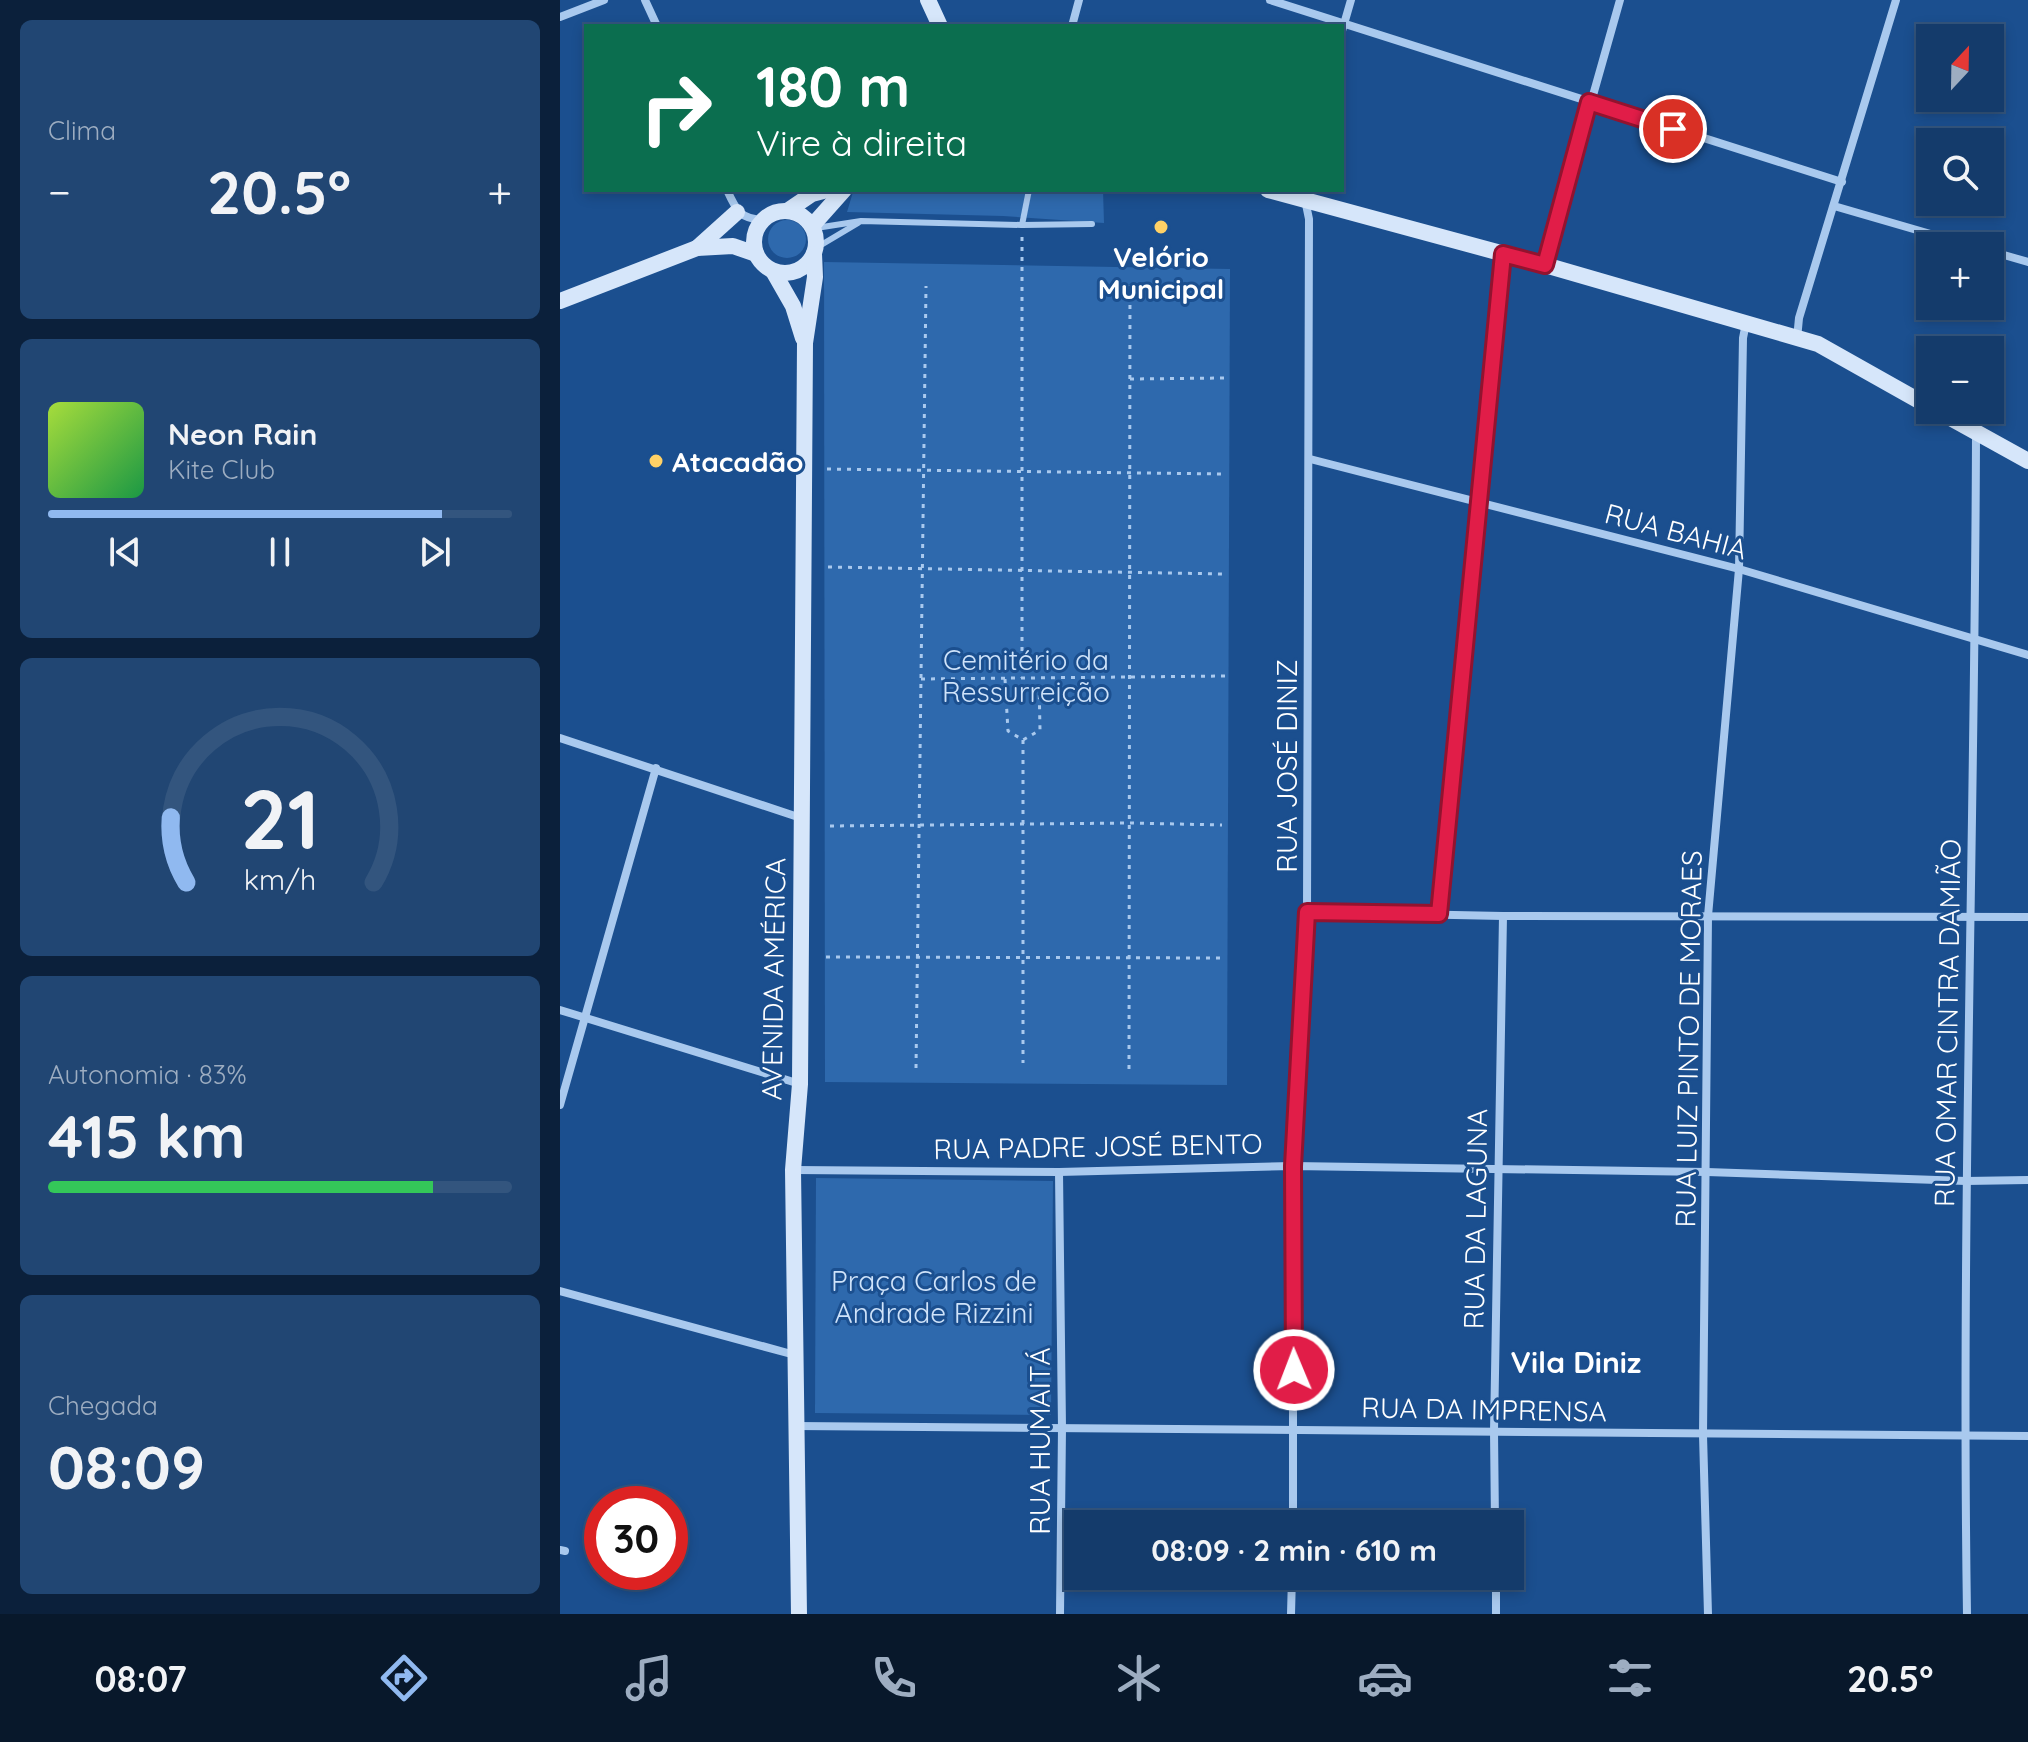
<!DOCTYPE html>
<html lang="pt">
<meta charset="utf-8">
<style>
body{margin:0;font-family:Quicksand,sans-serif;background:#214673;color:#f1f3f6;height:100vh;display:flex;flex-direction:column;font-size:30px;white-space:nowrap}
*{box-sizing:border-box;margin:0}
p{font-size:26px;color:#9dadc1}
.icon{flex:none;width:44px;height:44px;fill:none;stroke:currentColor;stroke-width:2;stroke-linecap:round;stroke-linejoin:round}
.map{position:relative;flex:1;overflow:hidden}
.drawer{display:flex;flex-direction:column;gap:20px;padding:20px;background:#0b203b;width:560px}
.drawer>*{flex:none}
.top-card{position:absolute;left:24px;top:24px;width:760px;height:168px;border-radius:0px;box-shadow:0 4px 12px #0003,0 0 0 2px #33557e;background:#0b6e4f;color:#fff;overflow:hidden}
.needle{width:52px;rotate:22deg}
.tools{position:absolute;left:1356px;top:24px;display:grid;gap:16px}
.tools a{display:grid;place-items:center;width:88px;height:88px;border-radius:0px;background:#143b6b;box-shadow:0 4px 12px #0003,0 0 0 2px #33557e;font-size:40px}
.speed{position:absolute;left:24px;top:1486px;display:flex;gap:16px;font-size:40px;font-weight:700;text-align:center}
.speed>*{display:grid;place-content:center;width:104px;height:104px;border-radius:50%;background:#143b6b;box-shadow:0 4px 12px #0003,0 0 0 2px #33557e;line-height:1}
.speed .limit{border:12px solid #d22;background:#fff;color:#111}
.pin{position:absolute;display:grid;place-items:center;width:68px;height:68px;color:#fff;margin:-34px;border:4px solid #fff;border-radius:50%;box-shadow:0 2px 8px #0007}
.me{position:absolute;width:88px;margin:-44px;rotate:359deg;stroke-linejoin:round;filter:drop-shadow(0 0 6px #0008)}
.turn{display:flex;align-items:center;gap:28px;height:168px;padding:0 40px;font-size:36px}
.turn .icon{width:104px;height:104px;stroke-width:2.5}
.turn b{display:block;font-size:56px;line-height:68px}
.big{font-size:60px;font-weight:700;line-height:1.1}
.drawer .tile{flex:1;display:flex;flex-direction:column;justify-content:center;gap:12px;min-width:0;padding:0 28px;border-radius:12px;background:#214673}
.drawer .dial{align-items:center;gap:0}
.dial svg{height:208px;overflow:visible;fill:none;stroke:#33557e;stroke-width:7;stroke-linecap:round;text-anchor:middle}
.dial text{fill:#f1f3f6;stroke:none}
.song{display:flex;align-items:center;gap:24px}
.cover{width:96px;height:96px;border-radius:12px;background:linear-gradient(135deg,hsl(80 70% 55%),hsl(140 70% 35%))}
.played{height:8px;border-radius:4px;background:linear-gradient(90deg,#90b9f0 85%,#33557e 85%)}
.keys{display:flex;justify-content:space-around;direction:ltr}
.heat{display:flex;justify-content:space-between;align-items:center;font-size:44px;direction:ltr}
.charge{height:12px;border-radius:6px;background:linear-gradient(90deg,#34c759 83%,#33557e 0)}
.trip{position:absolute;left:504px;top:1510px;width:460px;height:80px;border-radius:0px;background:#143b6b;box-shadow:0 4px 12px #0003,0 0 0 2px #33557e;font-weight:700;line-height:80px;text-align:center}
.tab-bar{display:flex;height:128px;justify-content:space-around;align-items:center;background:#08182b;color:#9dadc1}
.tab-bar .icon{width:56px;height:56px}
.tab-bar .current{color:#90b9f0}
.tab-bar b{font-size:36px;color:#f1f3f6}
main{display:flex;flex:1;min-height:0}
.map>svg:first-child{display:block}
</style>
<main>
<section class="drawer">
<div class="tile"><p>Clima</p>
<div class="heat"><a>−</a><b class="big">20.5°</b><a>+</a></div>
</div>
<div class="tile">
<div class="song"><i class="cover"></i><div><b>Neon Rain</b><p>Kite Club</p></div></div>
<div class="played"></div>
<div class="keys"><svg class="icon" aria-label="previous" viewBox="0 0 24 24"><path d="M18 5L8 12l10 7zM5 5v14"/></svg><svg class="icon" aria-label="pause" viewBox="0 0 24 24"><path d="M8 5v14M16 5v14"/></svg><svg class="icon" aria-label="next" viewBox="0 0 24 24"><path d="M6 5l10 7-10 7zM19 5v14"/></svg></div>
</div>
<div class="tile dial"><svg viewBox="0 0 100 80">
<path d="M14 69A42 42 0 1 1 86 69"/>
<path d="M14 69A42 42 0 0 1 8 44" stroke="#90b9f0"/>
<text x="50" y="56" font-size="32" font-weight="700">21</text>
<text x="50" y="72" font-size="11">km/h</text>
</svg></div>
<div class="tile"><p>Autonomia · 83%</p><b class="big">415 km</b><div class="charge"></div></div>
<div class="tile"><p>Chegada</p><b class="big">08:09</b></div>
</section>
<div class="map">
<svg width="1468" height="1614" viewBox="0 0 1468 1614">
<rect width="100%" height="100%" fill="#1b4f8f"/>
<!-- green -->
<g fill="#2e69ad">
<polygon points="299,190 543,190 544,223 443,216 287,212 293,192"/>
<circle cx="227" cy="239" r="19"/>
<polygon points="264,262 670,269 667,1085 265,1082"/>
<polygon points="256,1178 493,1181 491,1415 255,1413"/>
</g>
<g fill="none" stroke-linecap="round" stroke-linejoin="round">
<!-- path -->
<g stroke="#a9c9ee" stroke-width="3" stroke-dasharray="4 6" stroke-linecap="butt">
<polyline points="462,237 462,678"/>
<polyline points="570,379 665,378"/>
<polyline points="267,469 664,474"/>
<polyline points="268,567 665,574"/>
<polyline points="361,679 665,676"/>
<polyline points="445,679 448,731 463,740 480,730 479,680"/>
<polyline points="463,740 463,1063"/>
<polyline points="270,826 570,823 662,825"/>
<polyline points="266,957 660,958"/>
<polyline points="356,1068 366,286"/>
<polyline points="569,1069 570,282"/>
</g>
<!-- lane -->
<g stroke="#a9c9ee" stroke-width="6">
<polyline points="462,225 469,190"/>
<polyline points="256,228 301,221 462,225 532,224"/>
<polyline points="256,248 298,223"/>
</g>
<!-- street -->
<g stroke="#a9c9ee" stroke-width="8">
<polyline points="85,0 97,26"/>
<polyline points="710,0 1282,182"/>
<polyline points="0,17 44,0"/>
<polyline points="512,26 519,0"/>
<polyline points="782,31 791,0"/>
<path d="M167,190C176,210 180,219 203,220"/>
<polyline points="1274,206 1412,246"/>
<polyline points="1430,251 1468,262"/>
<polyline points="985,265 1060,0"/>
<polyline points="1237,339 1239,318 1336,0"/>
<polyline points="750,459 1179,569 1468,655"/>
<polyline points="0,738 241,818"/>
<polyline points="747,912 943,916 1468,917"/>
<polyline points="879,914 943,254"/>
<polyline points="0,1010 240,1084"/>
<polyline points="0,1105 96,768"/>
<polyline points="234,1170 499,1172 733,1166 1147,1172 1406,1181 1468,1180"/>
<polyline points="499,1172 502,1428 500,1614"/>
<polyline points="0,1291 235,1355"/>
<polyline points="235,1426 1468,1436"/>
<polyline points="733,1524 733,1166 747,912 749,219 743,190"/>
<polyline points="935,1524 934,1431 943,916"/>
<polyline points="0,1550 5,1551"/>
<polyline points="936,1576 936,1614"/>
<polyline points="731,1614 732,1576"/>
<polyline points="1148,1614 1143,1435 1148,916 1179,569 1183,338 1186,323"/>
<path d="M1407,1614C1401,1220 1415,827 1416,433"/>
</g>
<!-- secondary -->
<g stroke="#d6e6fa" stroke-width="16">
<polyline points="368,0 380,26"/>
<polyline points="708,190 985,265 1258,344 1370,407"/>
<circle cx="225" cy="242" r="31"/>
<polyline points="227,211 252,194 267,190"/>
<polyline points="252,226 284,190"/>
<polyline points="137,248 177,212"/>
<polyline points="213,271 233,306 243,338"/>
<polyline points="0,301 137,248 173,246 196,254"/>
<polyline points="1376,410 1468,461"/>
<polyline points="239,1614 233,1170 240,1084 245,343 255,277 254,254"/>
</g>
</g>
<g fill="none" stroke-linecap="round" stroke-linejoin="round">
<defs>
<polyline id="route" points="734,1370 733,1166 747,912 879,914 943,254 985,265 1029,102 1113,129"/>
</defs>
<!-- route casing -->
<use href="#route" stroke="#92132f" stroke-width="20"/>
<!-- route -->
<use href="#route" stroke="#e11d48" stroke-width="14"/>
</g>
<!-- markers -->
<g fill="#ffd166" stroke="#1b4f8f" stroke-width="3">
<circle cx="601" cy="227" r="8"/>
<circle cx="96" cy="461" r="8"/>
</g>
<g text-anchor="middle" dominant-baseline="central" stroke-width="6" stroke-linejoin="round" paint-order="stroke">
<!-- poi labels -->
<g font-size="28" font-weight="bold" fill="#fff" stroke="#1b4f8f">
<text x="601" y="256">Velório<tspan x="601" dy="32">Municipal</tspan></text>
<text x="112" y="461" text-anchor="start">Atacadão</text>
</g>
<!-- street labels -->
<g font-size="28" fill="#fff" stroke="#1b4f8f">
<text transform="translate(1116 531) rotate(15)">RUA BAHIA</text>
<text transform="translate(726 766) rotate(-90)">RUA JOSÉ DINIZ</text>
<text transform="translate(213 979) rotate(-89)">AVENIDA AMÉRICA</text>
<text transform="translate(1387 1023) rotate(-89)">RUA OMAR CINTRA DAMIÃO</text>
<text transform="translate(1128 1039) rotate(-89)">RUA LUIZ PINTO DE MORAES</text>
<text transform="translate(538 1146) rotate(-1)">RUA PADRE JOSÉ BENTO</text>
<text transform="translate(915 1219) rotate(-89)">RUA DA LAGUNA</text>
<text transform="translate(924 1409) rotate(1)">RUA DA IMPRENSA</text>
<text transform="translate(479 1441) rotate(-90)">RUA HUMAITÁ</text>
</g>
<!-- park labels -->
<g font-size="28" fill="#cfe3fa" stroke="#1b4f8f">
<text x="466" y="659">Cemitério da<tspan x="466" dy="32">Ressurreição</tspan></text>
<text x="374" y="1280">Praça Carlos de<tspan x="374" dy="32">Andrade Rizzini</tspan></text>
</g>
<!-- neighbourhood labels -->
<g font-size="30" font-weight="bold" fill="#fff" stroke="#1b4f8f">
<text x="1016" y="1362">Vila Diniz</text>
</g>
</g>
</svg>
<div class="tools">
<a><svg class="needle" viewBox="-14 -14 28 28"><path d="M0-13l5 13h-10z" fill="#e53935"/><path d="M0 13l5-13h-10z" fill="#9dadc1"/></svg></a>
<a><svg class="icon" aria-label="search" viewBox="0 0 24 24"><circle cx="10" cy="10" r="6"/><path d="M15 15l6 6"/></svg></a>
<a>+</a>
<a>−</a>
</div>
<div class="speed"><div class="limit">30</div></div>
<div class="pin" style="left:1113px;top:129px;background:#d93025"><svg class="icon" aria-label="arrive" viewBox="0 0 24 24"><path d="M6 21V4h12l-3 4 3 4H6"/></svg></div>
<svg class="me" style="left:734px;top:1370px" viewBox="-20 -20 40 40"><circle r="17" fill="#e11d48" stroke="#fff" stroke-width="3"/><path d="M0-11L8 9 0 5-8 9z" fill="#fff"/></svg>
<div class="trip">08:09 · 2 min · 610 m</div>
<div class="top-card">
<div class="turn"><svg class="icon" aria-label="right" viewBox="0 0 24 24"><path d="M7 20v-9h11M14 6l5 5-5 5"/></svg><div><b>180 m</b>Vire à direita</div></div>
</div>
</div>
</main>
<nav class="tab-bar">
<b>08:07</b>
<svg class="icon current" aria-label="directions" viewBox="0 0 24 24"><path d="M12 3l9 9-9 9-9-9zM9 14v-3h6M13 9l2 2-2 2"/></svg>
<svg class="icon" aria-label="music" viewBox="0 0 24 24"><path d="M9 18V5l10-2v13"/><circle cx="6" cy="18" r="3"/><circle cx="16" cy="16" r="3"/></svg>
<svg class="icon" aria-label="phone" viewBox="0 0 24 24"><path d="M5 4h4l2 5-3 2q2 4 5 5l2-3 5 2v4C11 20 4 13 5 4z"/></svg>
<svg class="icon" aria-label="climate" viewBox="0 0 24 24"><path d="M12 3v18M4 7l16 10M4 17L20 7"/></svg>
<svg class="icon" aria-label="car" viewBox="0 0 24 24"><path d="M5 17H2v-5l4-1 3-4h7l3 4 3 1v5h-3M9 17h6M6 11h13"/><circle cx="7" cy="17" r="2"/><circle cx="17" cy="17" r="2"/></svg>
<svg class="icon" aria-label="filters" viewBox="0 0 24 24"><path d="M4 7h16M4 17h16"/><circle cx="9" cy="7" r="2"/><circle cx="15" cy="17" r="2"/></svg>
<b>20.5°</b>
</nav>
